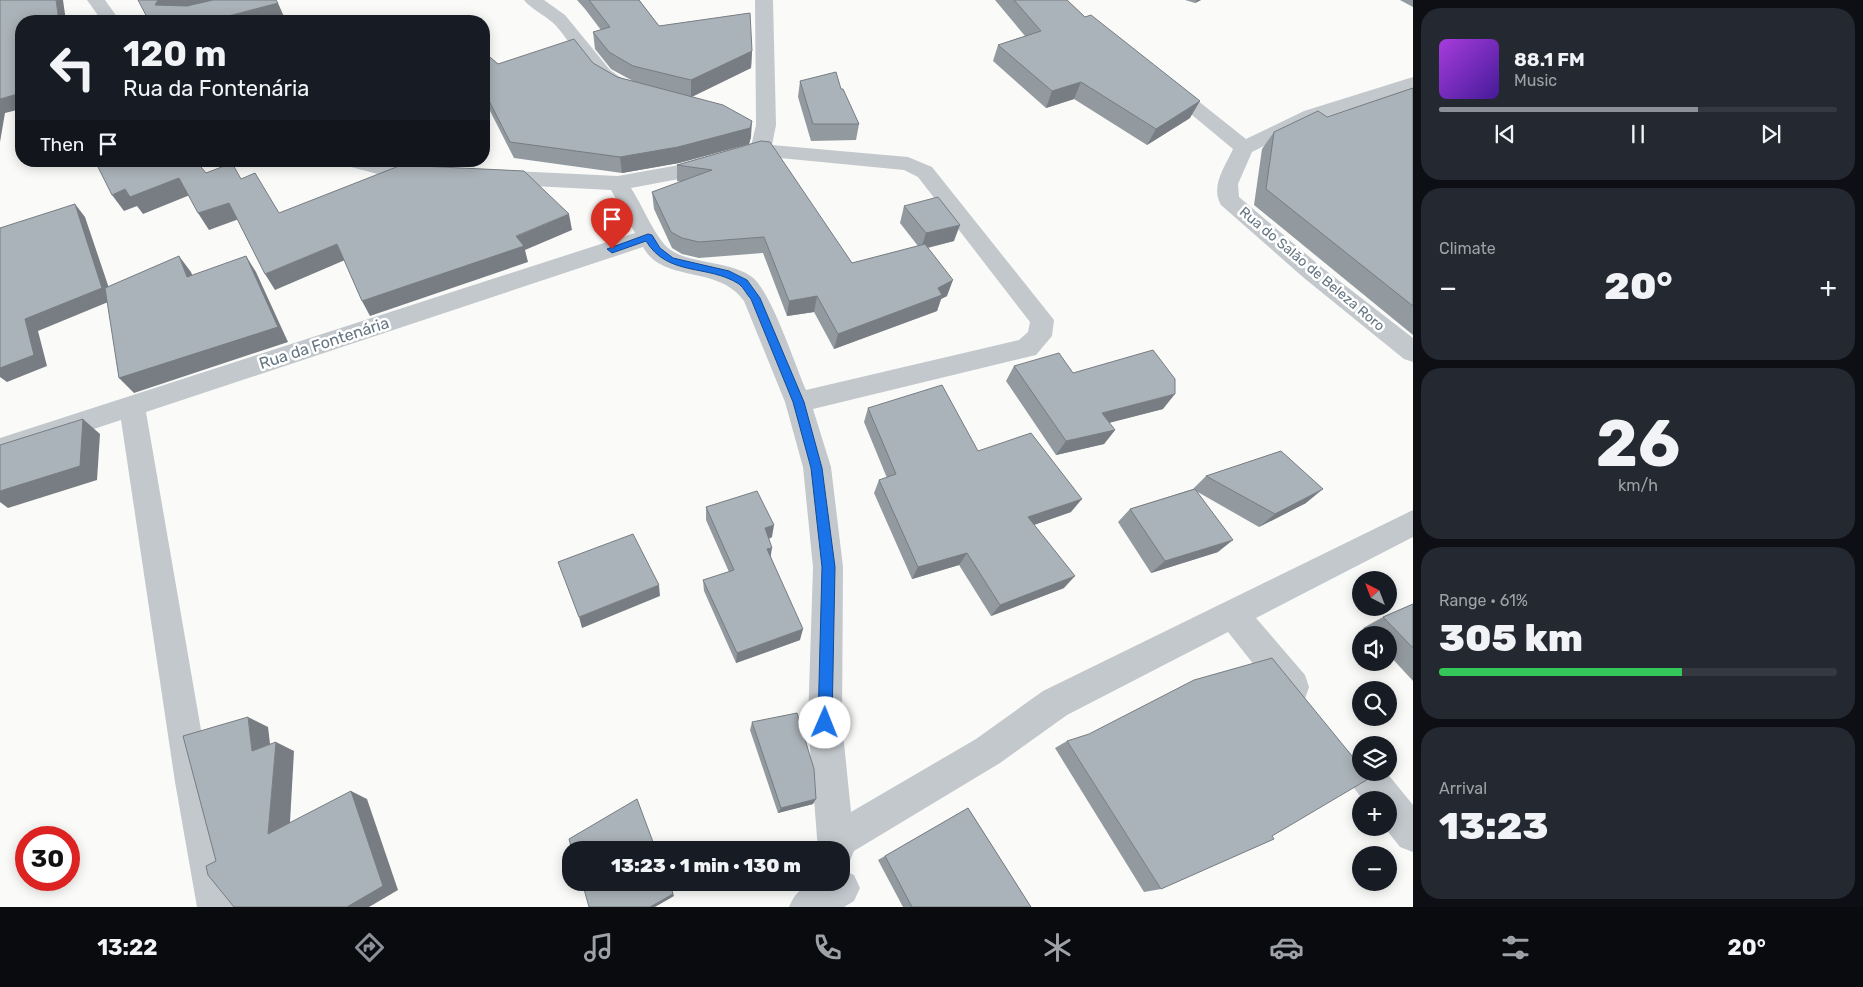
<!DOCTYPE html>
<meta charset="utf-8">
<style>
body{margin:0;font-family:Rubik,sans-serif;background:#242831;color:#f1f3f6;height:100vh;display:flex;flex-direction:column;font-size:19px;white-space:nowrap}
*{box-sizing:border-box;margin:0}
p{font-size:16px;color:#9ea1a6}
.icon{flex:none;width:28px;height:28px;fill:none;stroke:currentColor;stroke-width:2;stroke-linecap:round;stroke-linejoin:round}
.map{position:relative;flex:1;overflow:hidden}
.side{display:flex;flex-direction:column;gap:8px;padding:8px;background:#0d0f14;width:450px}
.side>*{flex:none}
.hud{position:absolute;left:15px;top:15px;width:475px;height:152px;border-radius:20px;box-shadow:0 2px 12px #0003;background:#171b24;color:#f1f3f6;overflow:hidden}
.needle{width:32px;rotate:318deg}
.buttons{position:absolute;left:1352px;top:571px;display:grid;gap:10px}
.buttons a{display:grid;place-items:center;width:45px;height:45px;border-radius:50%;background:#171b24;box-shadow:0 2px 12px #0003;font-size:25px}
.speed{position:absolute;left:15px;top:826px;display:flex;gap:10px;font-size:25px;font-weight:700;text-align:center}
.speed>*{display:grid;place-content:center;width:65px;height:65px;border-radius:50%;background:#171b24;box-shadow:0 2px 12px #0003;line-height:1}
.speed .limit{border:8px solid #d22;background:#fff;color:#111}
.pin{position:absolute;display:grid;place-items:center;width:42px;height:42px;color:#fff;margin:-51px -21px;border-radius:50% 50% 50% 0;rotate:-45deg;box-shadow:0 0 5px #0007}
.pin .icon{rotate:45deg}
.me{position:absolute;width:55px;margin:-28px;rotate:1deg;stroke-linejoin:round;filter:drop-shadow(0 0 4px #0008)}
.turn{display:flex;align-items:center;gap:18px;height:105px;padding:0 25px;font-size:22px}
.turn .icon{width:65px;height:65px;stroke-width:2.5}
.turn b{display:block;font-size:35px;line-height:42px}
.then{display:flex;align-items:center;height:48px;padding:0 25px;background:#0003;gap:10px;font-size:19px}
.big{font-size:38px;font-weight:800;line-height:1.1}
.side .tile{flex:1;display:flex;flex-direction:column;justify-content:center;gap:8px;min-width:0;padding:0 18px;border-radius:20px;background:#242831}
.side .dial{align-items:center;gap:0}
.dial b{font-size:65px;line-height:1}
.song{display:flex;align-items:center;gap:15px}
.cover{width:60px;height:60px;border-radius:8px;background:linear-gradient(135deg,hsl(280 70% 55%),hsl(260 70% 35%))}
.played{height:5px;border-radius:2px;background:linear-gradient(90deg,#8c9099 65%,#363941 65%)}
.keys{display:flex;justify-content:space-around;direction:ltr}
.heat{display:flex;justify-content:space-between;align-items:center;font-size:28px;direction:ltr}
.charge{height:8px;border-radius:4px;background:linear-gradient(90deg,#34c759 61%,#363941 0)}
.trip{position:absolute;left:562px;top:841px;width:288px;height:50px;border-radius:20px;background:#171b24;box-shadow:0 2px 12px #0003;font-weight:800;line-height:50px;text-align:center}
.tab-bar{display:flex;height:80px;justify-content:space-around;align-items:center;background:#090b0e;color:#9ea1a6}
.tab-bar .icon{width:35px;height:35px}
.tab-bar .active{color:#8c9099}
.tab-bar b{font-size:22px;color:#f1f3f6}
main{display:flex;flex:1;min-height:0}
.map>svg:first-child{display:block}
</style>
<main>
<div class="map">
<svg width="1413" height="907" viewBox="0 0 1413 907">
<rect width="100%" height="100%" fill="#fafaf8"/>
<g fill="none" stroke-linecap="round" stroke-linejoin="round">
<!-- minor -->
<g fill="#c3c8cc" fill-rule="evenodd">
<polygon points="87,0 105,0 120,21 102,21"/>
<path d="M524,0H544L565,15L610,70L630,84L627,88C595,96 572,39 552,22C543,14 531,9 524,0Z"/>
<path d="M755,0H773L776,125L772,145L908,157L932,167L1054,320L1052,336L1036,355L813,409L831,467L843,567L842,723L851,812L976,739L1043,691L1413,510V537L1256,618L1305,675L1309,687L1305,699L1293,703L1281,699L1228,632L1067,715L1000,763L854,851L849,863L841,866V850H818L808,723L813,567L803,467L785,402L744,301C718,264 663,284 643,247L146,412L210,782L235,907H197L175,782L121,420L0,460V438L635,233L611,190L495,184L488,182L484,177L488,172L495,170L618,176L679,165L751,146L756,125ZM760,156L904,170L918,177L1030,322L1028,332L1019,340L806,390C795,365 771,291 752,277C728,259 681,265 664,244C651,228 642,205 631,188L679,179Z"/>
<path d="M1413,77V89L1318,119L1252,152L1238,184L1239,197L1320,266L1413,338V362L1404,359L1304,278L1221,205C1210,186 1225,167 1233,149L1156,85L1159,81H1173L1246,139L1304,111Z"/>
<path d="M344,161H387L436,169L440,174L436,179C412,185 371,172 347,166Z"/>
<polygon points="1361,755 1361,772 1386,772 1413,805 1413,852 1400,847 1385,828 1389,828 1389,800 1363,800 1351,784 1346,772 1351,760"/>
<path d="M841,869L854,875L860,888L854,901L844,907H789C800,881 816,882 841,882Z"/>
</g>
</g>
<!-- wall -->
<g fill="#929a9f">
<polygon points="577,0 639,0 659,26 752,51 751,68 692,97 751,137 749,144 679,163 622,173 514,158 484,99 484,52 498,64 593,63 617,77 633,81 611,69 595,49 593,32 601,30 585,9"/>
<polygon points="995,0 1067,0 1190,118 1147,145 1074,99 1046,108 993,61 998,45 1025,36"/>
<polygon points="1185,0 1201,0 1195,3"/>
<polygon points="1400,0 1413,0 1413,7"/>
<polygon points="800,81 841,89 859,124 856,140 811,141 798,97"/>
<polygon points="1413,88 1413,335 1254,205 1262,149 1274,132 1327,117"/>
<polygon points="761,141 852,263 918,246 900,223 904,206 954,241 928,248 947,296 941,299 937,311 834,349 814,312 787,316 763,253 699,258 682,254 672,248 654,209 652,192 681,182 677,181 677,165"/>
<polygon points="1014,366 1073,373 1163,409 1109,423 1115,430 1104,444 1056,455 1006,381"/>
<polygon points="868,408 978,451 1071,512 1034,525 1064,588 991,616 959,565 912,579 874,493 879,480 887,478 864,422"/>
<polygon points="1206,476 1306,503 1259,527 1196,491 1218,552 1151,573 1118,522 1130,509 1193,489"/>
<polygon points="706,507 772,537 769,539 771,557 800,640 736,663 704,591 703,580 729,572 706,520"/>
<polygon points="1413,604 1413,681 1389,655 1389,635 1369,635 1363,628 1383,617"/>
<polygon points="752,722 813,804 778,813 750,730"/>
<polygon points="1067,741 1161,889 1144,892 1055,748"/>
<polygon points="968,808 1031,907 903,907 878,860"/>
</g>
<!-- shaded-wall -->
<g fill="#777d82">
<polygon points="56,0 63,0 66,21 59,21"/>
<polygon points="158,0 229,0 164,21 155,5"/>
<polygon points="1197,0 1201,0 1195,3"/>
<polygon points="278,3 285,19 278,21 214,21 213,20"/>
<polygon points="752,51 751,68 691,97 691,80"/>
<polygon points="1081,82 1074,99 1046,108 1052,91"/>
<polygon points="21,93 21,109 5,113 0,142 0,99"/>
<polygon points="1200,101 1190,118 1147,145 1156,129"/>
<polygon points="752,121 751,137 749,144 679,163 622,173 620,157"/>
<polygon points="179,178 190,195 143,214 137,206 124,211 112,195 125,189"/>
<polygon points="229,203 239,219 209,230 198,213"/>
<polygon points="75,204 85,217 113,300 38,331 47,366 7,382 0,377 0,368"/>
<polygon points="569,214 572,230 525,250 528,262 370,316 362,301"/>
<polygon points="960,225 954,241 921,249 926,233"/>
<polygon points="337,244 345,260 275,290 265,274"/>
<polygon points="179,256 191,272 199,292 187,277"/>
<polygon points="246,256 256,272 288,342 134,393 119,378"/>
<polygon points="953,280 947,296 941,299 937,311 834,349 838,334 938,288"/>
<polygon points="817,296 814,312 787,316 789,301"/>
<polygon points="1175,394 1163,409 1092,427 1102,413"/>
<polygon points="83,419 100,434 97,480 8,508 0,502 0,491"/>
<polygon points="1115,430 1104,444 1056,455 1066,441"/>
<polygon points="1323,489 1306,503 1259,527 1275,514"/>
<polygon points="1082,499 1071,512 1019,530 1028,517"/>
<polygon points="774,525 772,537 763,540 765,528"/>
<polygon points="1233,540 1218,552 1151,573 1165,561"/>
<polygon points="772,548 770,560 767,549"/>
<polygon points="967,553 959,565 912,579 918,567"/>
<polygon points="1075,576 1064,588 991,616 1000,605"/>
<polygon points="659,585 660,596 582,628 579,617"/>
<polygon points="803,629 800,640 736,663 737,653"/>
<polygon points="248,717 268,727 272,760 252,751"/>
<polygon points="276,742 294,751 289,840 268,834"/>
<polygon points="351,791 367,799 398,890 369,907 347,907"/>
<polygon points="816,799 813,804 778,813 781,808"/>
<polygon points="669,882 674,896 655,907 650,907"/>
</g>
<!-- building -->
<g fill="#aab3b9" stroke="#777d82">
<polygon points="0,0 56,0 59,21 21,21 21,93 0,99"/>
<polygon points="138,0 158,0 155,5 187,6 213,0 276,0 278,3 213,20 215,21 149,21"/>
<polygon points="589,0 639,0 659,26 750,13 752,51 691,80 633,66 609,52 593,32 610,27"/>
<polygon points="1014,0 1067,0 1085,17 1091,15 1200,101 1156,129 1081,82 1052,91 998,45 1041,31"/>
<polygon points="574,39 593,63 617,77 723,105 752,121 750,128 678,147 620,157 510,142 484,91 484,52 498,64"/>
<polygon points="836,72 841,89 843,89 859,124 813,124 800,81"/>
<polygon points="1413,88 1413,306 1266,189 1274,132 1318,111 1327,117"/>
<polygon points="761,141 770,142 852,263 925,244 953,280 938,288 942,295 838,334 817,296 789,301 764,237 699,242 682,238 671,232 652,192 712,170 677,165"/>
<polygon points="101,161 196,161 206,173 232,163 241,179 255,173 279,213 399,166 420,166 524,171 569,214 516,236 524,246 362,301 337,244 265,274 229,203 198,213 179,178 130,197 125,189 112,195 96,163"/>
<polygon points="938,197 960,225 926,233 904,206"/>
<polygon points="75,204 102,288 25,319 34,355 0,368 0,228"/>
<polygon points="179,256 187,277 246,256 278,327 119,378 105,288"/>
<polygon points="1153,350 1175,379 1175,394 1102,413 1115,430 1066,441 1014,366 1059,353 1073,373"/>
<polygon points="942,385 978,451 1031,433 1082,499 1028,517 1075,576 1000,605 967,553 918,567 879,480 896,474 868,408"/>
<polygon points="83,419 80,466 0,491 0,445"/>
<polygon points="1281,451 1323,489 1275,514 1206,476"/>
<polygon points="1195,489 1233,540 1165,561 1130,509"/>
<polygon points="757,491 774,525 765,528 772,548 767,549 803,629 737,653 703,580 734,570 706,507"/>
<polygon points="633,534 659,585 579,617 558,562"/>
<polygon points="1413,604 1413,648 1383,617"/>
<polygon points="1272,658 1361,767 1361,772 1366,772 1370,778 1272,836 1274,839 1161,889 1067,741 1089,734 1194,680"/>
<polygon points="797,713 814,769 816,799 781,808 752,722"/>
<polygon points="248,717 252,751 276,742 268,834 351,791 383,886 347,907 234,907 208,875 206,866 216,861 183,736"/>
<polygon points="637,799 656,850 572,850 569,839"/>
<polygon points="968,808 1031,907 912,907 885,856"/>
<polygon points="582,882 669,882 673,894 650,907 589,907"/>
</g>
<!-- route -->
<path fill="#1a73e8" stroke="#114b97" d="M648,234L652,235L660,248L673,258L729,271L747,280L760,298L804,402L822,468L835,567L832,723L830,728L825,730L820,728L818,723L822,567L811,468L793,402L751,299C747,295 744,288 739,284C708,264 668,277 646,241L612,253L607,249Z"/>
<g text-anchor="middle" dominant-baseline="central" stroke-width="5" stroke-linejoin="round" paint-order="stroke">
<!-- far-street labels -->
<g font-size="14" fill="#657683" stroke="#fff">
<text transform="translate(1312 269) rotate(40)">Rua do Salão de Beleza Roro</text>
</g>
<!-- street labels -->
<g font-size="16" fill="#657683" stroke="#fff">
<text transform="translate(324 343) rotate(-18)">Rua da Fontenária</text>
</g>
</g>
</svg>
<div class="buttons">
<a><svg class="needle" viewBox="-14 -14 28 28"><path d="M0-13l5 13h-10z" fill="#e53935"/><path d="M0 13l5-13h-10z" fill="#9ea1a6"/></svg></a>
<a><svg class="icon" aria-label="sound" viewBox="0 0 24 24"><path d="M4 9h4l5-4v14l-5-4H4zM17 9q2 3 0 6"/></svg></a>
<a><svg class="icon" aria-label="search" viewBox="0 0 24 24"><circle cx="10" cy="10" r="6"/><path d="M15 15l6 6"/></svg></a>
<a><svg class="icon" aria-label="layers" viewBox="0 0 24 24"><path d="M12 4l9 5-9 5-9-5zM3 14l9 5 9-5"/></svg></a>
<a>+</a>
<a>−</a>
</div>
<div class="speed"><div class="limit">30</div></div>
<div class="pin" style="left:612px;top:249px;background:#d93025"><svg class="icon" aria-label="arrive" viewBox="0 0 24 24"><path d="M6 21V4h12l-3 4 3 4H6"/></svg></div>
<svg class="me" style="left:825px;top:723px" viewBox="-20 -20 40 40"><circle r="19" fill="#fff"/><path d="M0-13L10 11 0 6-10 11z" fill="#1a73e8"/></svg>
<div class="trip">13:23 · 1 min · 130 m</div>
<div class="hud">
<div class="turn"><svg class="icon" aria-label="left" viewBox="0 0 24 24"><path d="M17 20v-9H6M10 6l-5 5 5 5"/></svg><div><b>120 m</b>Rua da Fontenária</div></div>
<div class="then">Then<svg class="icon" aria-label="arrive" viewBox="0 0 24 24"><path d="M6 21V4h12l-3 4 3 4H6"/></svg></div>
</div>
</div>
<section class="side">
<div class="tile">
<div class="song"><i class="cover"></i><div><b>88.1 FM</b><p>Music</p></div></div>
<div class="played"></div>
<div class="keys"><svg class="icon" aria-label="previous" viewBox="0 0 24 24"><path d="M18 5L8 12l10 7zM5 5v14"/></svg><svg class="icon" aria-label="pause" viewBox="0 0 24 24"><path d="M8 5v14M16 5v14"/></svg><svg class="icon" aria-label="next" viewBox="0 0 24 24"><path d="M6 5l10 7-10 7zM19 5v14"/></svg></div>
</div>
<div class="tile"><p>Climate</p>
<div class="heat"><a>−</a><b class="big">20°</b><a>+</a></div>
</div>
<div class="tile dial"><b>26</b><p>km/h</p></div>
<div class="tile"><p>Range · 61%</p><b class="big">305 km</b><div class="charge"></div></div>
<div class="tile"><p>Arrival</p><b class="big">13:23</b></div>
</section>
</main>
<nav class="tab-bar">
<b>13:22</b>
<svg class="icon active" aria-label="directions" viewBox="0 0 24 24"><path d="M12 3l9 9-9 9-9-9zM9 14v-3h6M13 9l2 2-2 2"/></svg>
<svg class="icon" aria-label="music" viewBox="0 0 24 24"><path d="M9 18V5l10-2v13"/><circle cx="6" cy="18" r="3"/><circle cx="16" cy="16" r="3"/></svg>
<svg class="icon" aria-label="phone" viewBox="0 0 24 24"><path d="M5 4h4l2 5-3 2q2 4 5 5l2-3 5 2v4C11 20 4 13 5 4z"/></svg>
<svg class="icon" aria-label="climate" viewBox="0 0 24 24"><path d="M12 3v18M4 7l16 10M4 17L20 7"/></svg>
<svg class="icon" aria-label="car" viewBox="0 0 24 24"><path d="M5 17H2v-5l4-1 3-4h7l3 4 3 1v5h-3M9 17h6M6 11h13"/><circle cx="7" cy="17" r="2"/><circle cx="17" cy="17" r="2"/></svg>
<svg class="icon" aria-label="filters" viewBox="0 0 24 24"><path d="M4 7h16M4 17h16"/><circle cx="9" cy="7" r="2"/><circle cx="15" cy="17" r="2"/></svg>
<b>20°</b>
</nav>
